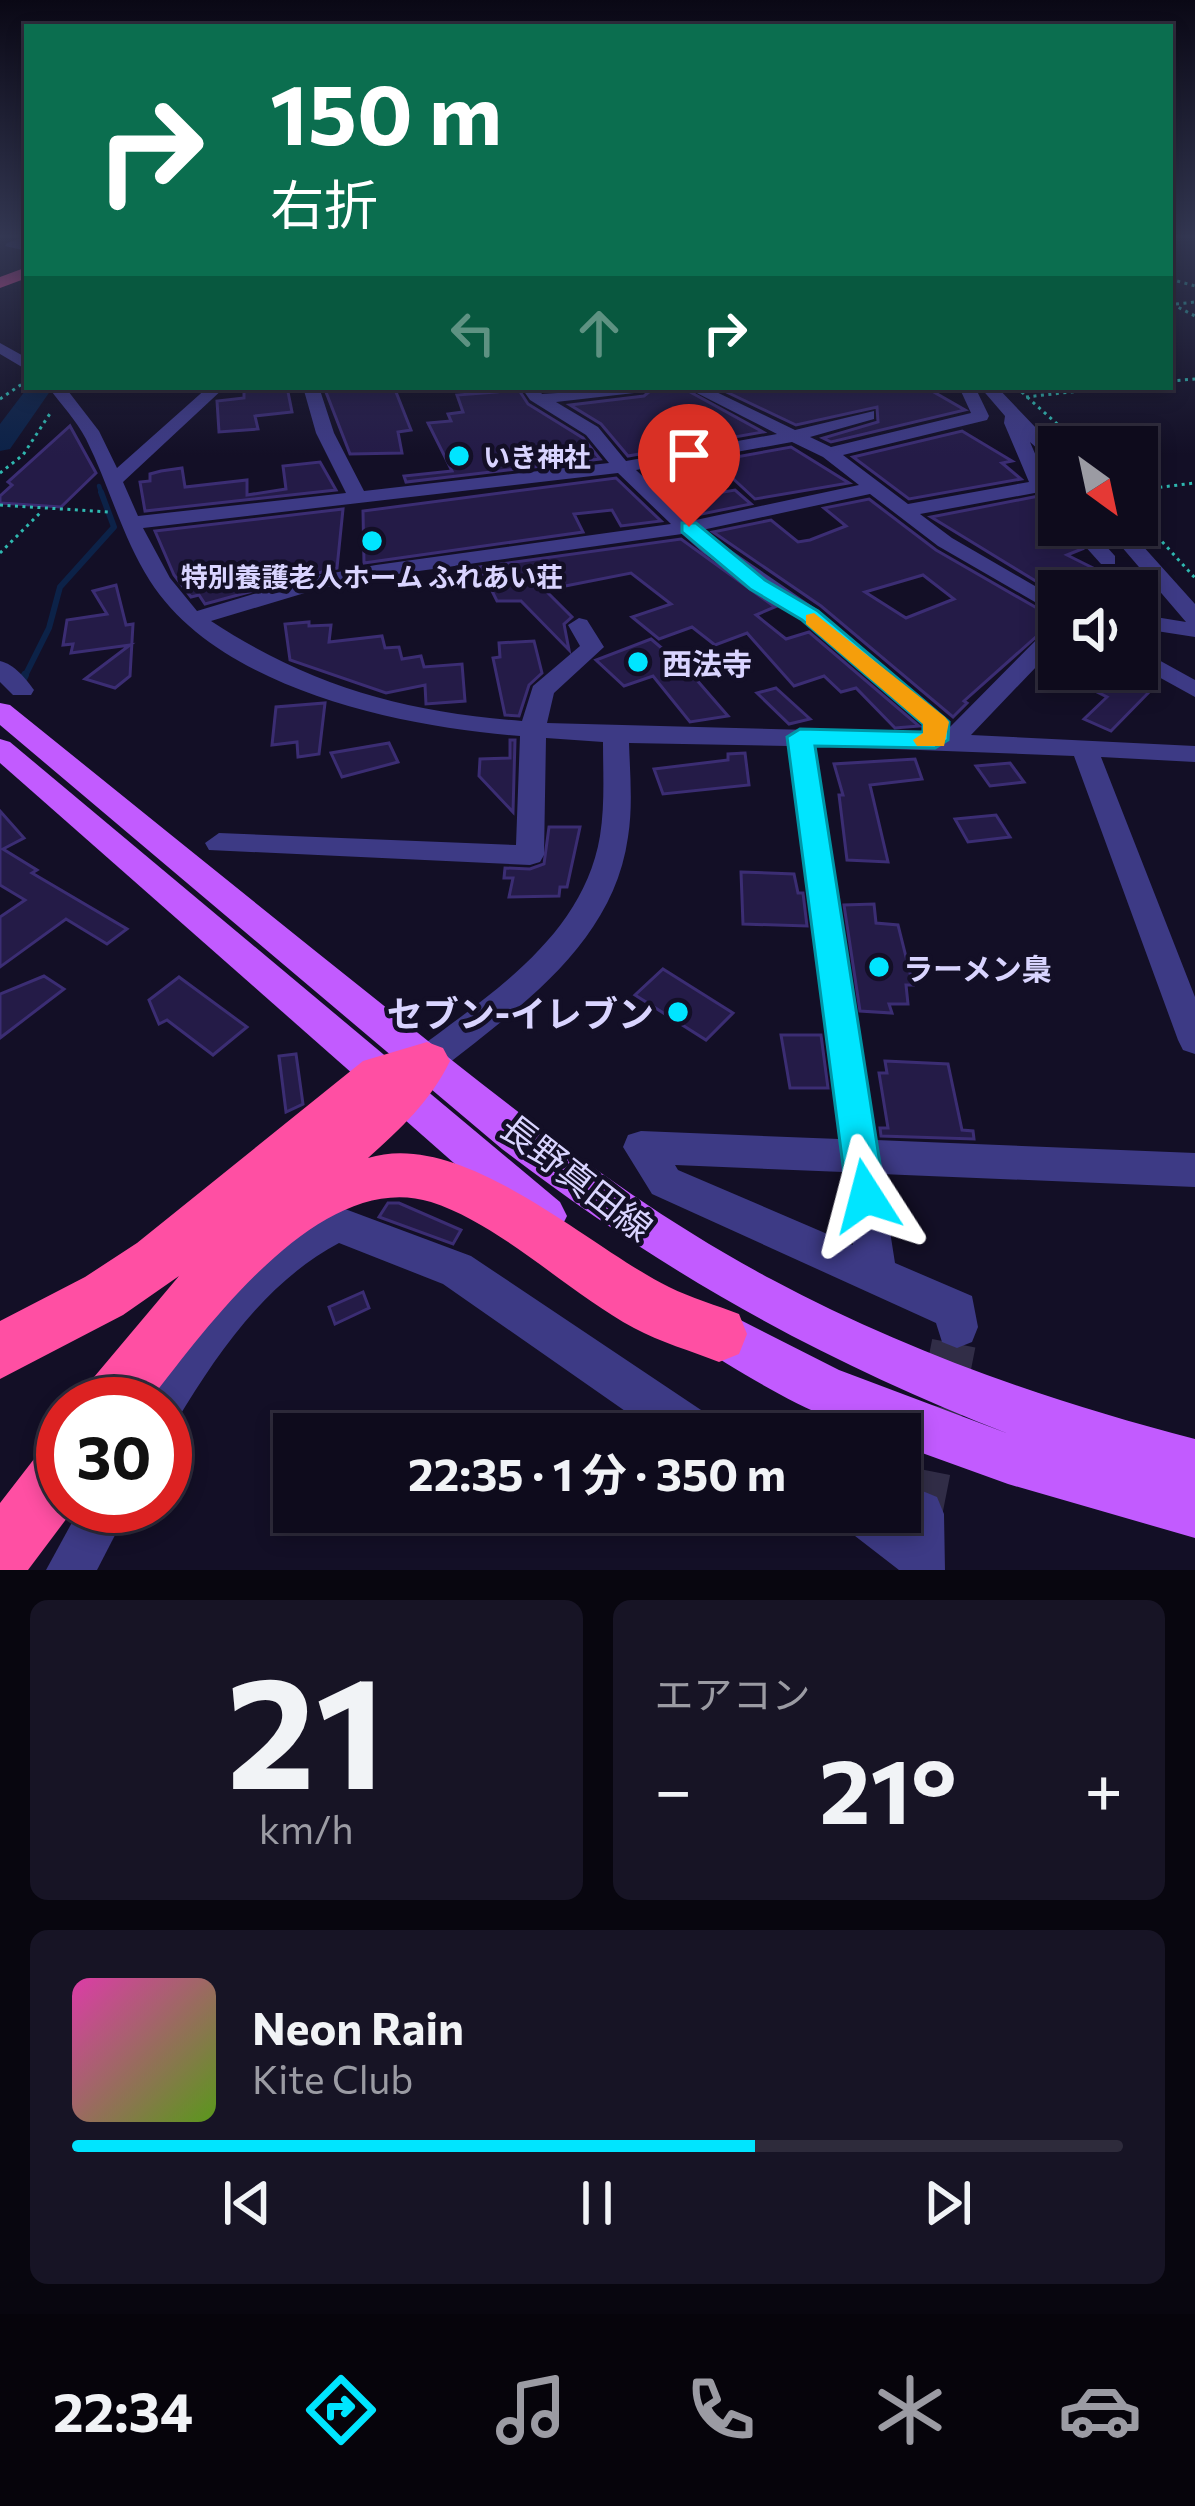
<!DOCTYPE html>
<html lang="ja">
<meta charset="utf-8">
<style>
body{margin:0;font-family:Commissioner,"Noto Sans JP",sans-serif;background:#171425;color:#f1f3f6;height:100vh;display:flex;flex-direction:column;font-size:45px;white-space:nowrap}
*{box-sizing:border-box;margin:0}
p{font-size:39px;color:#9b9ba3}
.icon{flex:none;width:66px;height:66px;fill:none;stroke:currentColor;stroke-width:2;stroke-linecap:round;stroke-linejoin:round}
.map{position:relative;height:1570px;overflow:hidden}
.panel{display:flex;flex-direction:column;gap:30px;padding:30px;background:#08060f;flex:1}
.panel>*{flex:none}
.hud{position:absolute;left:24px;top:24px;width:1149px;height:366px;border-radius:0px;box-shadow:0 6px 18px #0003,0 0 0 3px #2e2b3b;background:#0b6e4f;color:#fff;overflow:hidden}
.needle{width:78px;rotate:147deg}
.fabs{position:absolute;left:1038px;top:426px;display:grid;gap:24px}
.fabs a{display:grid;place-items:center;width:120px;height:120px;border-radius:0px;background:#0e0b1c;box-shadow:0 6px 18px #0003,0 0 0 3px #2e2b3b;font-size:60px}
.speed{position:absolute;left:36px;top:1377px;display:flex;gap:24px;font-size:60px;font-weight:700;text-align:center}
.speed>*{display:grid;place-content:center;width:156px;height:156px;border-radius:50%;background:#0e0b1c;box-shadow:0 6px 18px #0003,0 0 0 3px #2e2b3b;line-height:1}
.speed .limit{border:18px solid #d22;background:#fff;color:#111}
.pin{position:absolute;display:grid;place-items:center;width:102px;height:102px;color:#fff;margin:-123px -51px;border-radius:50% 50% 50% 0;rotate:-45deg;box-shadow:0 0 12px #0007}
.pin .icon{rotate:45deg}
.me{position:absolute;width:132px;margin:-66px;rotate:351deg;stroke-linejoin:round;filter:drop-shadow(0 0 9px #0008)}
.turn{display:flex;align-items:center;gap:42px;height:252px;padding:0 48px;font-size:54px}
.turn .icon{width:156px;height:156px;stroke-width:2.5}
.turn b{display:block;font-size:84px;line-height:102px}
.lanes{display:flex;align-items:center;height:114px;padding:0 48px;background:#0003;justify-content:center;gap:60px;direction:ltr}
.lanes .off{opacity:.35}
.big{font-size:90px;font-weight:700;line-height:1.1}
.panel .card{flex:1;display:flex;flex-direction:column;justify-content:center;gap:18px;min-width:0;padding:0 42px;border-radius:18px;background:#171425}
.panel .dial{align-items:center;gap:0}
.dial b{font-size:156px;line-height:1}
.song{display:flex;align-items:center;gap:36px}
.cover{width:144px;height:144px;border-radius:18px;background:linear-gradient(135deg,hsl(320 70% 55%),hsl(90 70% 35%))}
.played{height:12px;border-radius:6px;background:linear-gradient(90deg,#00e5ff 65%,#2e2b3b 65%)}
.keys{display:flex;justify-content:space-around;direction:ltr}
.heat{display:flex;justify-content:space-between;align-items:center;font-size:66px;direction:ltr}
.panel .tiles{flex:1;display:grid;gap:30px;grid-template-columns:1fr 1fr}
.card:last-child{grid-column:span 2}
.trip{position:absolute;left:273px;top:1413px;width:648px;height:120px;border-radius:0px;background:#0e0b1c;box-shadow:0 6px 18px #0003,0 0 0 3px #2e2b3b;font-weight:700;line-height:120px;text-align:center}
.dock{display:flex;height:192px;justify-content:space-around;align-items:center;background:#06040b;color:#9b9ba3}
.dock .icon{width:84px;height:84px}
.dock .current{color:#00e5ff}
.dock b{font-size:54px;color:#f1f3f6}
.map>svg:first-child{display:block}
</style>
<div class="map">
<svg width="1195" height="1570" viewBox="0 0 1195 1570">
<rect width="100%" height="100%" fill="#130f26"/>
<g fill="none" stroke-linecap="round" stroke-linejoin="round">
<!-- stream-far2 -->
<polyline stroke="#0c2248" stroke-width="4.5" points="99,486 102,495"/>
<!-- stream-far1 -->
<polyline stroke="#0c2248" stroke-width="6" points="24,678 49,628 60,587 114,527 101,492"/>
<!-- stream -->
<polyline stroke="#0c2248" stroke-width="8" points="23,679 25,675"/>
<!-- river -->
<polygon fill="#0c2248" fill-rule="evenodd" points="28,387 53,387 10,449 0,451 0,424"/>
</g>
<!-- building -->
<g fill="#241b47" stroke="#3b2d73" stroke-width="3" fill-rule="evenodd">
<polygon points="287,387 292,412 255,416 258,429 219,432 217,401 244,398 244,389"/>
<polygon points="324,387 394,387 411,430 398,432 402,453 350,454"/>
<polygon points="496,387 517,387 528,404 583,438 600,459 406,482 404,476 452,471 428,423 451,421 448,414 463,412 457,395 497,392"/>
<polygon points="655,387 681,387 763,432 628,456 601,424 570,405 644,396"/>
<polygon points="716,387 925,387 965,410 831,442 823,438 878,422 877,407 796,425"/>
<polygon points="70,426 96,473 61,507 0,503 0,496 12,485 8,482"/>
<polygon points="962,431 1012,461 1002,463 1021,479 909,499 853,457"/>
<polygon points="791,447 849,483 755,499 714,461"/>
<polygon points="320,462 336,490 145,511 140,482 150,481 150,474 161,471 182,468 185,487 247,480 247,495 286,489 283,466"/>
<polygon points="646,473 660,481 675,500 735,490 751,504 692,516"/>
<polygon points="616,478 661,521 621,526 612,510 574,514 583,532 364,563 363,511"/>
<polygon points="1044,495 1059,513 1059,525 1065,531 1061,532 1082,549 1067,555 1109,576 1097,582 1115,591 1052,591 931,517"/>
<path d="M869,499L936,550L1056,619L964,701L967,703L953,717L821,606L713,532L771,520L798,542L810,540L846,526L824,508ZM923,575L954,599L906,618L865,592Z"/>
<polygon points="343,509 337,568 205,604 199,595 191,597 174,575 155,531"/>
<polygon points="681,539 775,607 756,615 786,639 809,632 919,726 895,728 856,688 841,692 824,676 794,686 747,633 715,645 692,627 659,639 632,617 671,604 631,573 545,590 572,617 564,624 569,650 521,601 497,601 480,567"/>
<polygon points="116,585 126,625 133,624 130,676 115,688 85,679 130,645 71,653 73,644 63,645 67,620 107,614 93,591"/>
<polygon points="309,622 309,626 331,625 329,642 382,636 385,648 399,647 402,659 421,656 424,667 462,664 465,701 426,704 425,685 386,693 290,660 285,624"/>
<polygon points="651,639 689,671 728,716 690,722 653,676 624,686 596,660"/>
<polygon points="534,641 542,673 529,685 519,716 505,715 493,658 500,657 499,643"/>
<polygon points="1110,669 1135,669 1147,676 1140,682 1153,688 1111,731 1084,719 1107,697 1087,687"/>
<polygon points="776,688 810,719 789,724 757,693"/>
<polygon points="325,703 319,754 298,757 297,742 272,745 276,707"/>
<polygon points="510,740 515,740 513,812 479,776 480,759 510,758"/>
<polygon points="389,743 398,762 342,777 331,753"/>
<polygon points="745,753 749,785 663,794 654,769 728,760 728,754"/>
<polygon points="915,759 922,779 870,785 888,862 847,860 839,795 843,795 834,764"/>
<polygon points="1010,763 1024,782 990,786 976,766"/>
<polygon points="0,811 24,838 3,849 37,870 32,873 127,929 107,944 66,919 0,967 0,917 25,900 0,885"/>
<polygon points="996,815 1010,837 968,842 955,819"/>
<polygon points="549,827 580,827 567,887 560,887 559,896 509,897 513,878 504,878 505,868 530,869 544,864"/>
<polygon points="741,872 794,874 798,893 803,893 807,926 743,924"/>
<polygon points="874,904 876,923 898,925 913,985 906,985 908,1004 889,1004 892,1013 860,1011 844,905"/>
<polygon points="663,969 733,1013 706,1040 635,995"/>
<polygon points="44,976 64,989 0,1038 0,994"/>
<polygon points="179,977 247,1027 213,1055 167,1020 159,1024 149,1000"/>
<polygon points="781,1035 821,1035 828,1088 790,1088"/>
<polygon points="296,1054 303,1104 286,1112 279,1056"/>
<polygon points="885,1061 948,1064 962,1130 973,1131 974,1139 881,1136 880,1128 888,1128 879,1073 887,1073"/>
<polygon points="388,1203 399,1203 461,1230 453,1244 379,1217"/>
<polygon points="363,1292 369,1308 335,1324 329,1307"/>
</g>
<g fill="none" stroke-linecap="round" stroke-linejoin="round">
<!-- minor-tunnel -->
<polyline stroke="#312d47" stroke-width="44" stroke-dasharray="44 21" stroke-linecap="butt" points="920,1514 957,1327"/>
<!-- path -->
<g stroke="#2fb8b0" stroke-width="3" stroke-dasharray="3 4.5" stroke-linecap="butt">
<polyline points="1170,279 1195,286"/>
<polyline points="1172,304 1195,316"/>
<polyline points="1176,304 1195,302"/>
<polyline points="1170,381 1195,379"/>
<polyline points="1016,387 1083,447"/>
<polyline points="1026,397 1116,387"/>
<polyline points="0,399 25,382"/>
<polyline points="0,473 23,455 51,412"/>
<polyline points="1137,490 1195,483"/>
<polyline points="0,505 108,512"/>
<polyline points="1137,514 1195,578"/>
<polyline points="0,553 42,511"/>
</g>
<!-- minor -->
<g fill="#3d3a85" fill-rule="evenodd">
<polygon points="27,236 27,251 5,246 7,243"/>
<polygon points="0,343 27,358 27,370 0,354"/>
<path d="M48,387H65L99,431L117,468L208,387H225L123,482L138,516L346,493L316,433L303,387H319L334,433L364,491L609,463L586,435L530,400L521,387H537L542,394L651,387L643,392L556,402L598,427L626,461L777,434L685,387H706L795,430L874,411V419L810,437L831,447L971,413L959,387H975L989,416L987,420L843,455L908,504L1029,482L1004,423L1005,416L980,387H997L1059,452V468L1030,442L1049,486L1040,492L920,514L952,538L1059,600V616L938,546L870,494L702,530L818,610L945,717L948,729L1051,625L1059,623V643L971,735L1195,746V762L1101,757L1195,997V1054L1183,1050L1178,1040L1074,756L814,746L876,1140L1195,1153V1187L881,1174L895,1263L972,1296L978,1327L972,1342L957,1348L942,1342L936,1323L652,1194L623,1147L628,1135L641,1131L839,1139L788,746L629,743C630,774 633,806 628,837C613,945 518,1008 439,1071L427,1075L415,1071L410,1061L415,1051C490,994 583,937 600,836C605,805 603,773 603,742L546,738L544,855L540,862L530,865L209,850L205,843L219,833L516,845L520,736C400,727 219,689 150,581C122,537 109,485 86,439C76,420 61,404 48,387ZM792,442L823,457L859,485L691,521L636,470ZM618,473L671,524L376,565L306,578L197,611L170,578L143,528ZM682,534L703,553L802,620L923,724V733L547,723L554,693L604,647L587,620L579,618L568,625L580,646L533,686L522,721C404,712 310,686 211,621L318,589L376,577ZM675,1165L843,1172L853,1245L678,1170Z"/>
<polygon points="1066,525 1087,525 1115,556 1115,564 1101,564"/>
<polygon points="1103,525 1124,525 1195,604 1195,637 1137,628 1137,614 1186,622"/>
<polygon points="1137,648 1195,680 1195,697 1137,665"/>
<path d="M0,661C14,664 26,679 34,690L31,695H13L0,682Z"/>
<path d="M337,1206L471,1256L713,1418L719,1434H658L443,1284L339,1243C266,1282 219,1351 177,1420L165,1424V1404H139C174,1320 253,1238 337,1206Z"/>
<polygon points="920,1490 937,1497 944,1514 945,1570 899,1570 846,1529 839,1512 900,1512 903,1497"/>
<polygon points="81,1506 130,1506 97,1570 46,1570"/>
</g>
<!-- major -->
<g fill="#c25bff" fill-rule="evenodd">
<path d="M0,703L10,705C133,804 255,903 378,1001C504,1102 628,1203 771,1279C906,1351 1047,1401 1195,1439V1538L1008,1484L900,1445V1434C834,1434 750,1377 693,1343L686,1327L693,1311L709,1304L839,1370L1009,1434C818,1359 665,1274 502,1149L0,725Z"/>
<polygon points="0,739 10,742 560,1202 567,1216 560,1230 545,1236 530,1230 0,763"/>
</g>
<!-- highway -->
<g fill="#ff4fa3" fill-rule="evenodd">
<polygon points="27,267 27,278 0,288 0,277"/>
<path d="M427,1042L443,1048L450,1061C430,1102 401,1128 368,1158C463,1128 588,1247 669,1287C691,1298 716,1305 739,1314L747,1334L739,1354L719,1362C691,1351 660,1342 634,1328C567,1292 502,1225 431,1202C320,1167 204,1331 147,1404H81L89,1383L179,1276L123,1315L0,1379V1321L85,1277L137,1243L363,1061Z"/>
<polygon points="63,1441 63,1506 76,1506 28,1570 0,1570 0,1503 41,1450"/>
</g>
</g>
<!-- sky -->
<linearGradient id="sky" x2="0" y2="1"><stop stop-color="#0a0815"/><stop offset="0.52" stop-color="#333752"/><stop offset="1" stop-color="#333752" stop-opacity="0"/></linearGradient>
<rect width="1195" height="455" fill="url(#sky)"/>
<!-- route -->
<polygon fill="#00e5ff" stroke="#0095a6" stroke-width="3" points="682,523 696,523 765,580 818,611 949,722 948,740 935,748 815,746 885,1196 880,1208 866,1213 852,1208 847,1196 787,737 800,729 923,732 923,724 802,620 750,589 682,532"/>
<!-- slow -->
<polygon fill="#f59e0b" points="814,613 945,717 949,722 944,746 917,746 913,740 923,733 923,724 806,624 806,615"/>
<!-- markers -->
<g fill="#00e5ff" stroke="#130f26" stroke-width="4.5">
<circle cx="459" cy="456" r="12"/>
<circle cx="372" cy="541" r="12"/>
<circle cx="638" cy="662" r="12"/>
<circle cx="879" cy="967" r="12"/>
<circle cx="678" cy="1012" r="12"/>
</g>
<g text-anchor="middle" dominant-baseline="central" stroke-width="9" stroke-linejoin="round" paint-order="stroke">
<!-- far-poi labels -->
<g font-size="27" font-weight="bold" fill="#d9d4ff" stroke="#130f26" text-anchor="start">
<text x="483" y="456">いき神社</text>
<text x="372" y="576" text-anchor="middle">特別養護老人ホーム ふれあい荘</text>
</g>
<!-- poi labels -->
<g font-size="30" font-weight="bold" fill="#d9d4ff" stroke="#130f26" text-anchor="start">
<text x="662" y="662">西法寺</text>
<text x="903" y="967">ラーメン梟</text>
</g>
<!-- near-poi labels -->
<g font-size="36" font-weight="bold" fill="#d9d4ff" stroke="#130f26" text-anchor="end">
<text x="654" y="1012">セブン-イレブン</text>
</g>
<!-- near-street labels -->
<g font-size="36" fill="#d9d4ff" stroke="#130f26">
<text transform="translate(578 1176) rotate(38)">長野真田線</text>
</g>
</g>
</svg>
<div class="fabs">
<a><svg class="needle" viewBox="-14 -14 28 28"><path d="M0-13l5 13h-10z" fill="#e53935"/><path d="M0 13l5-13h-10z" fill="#9b9ba3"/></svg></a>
<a><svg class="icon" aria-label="sound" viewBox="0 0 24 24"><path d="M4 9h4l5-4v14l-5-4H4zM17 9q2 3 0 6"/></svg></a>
</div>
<div class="speed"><div class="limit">30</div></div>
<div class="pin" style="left:689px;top:527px;background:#d93025"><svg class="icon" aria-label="arrive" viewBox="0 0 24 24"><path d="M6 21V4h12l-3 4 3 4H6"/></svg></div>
<svg class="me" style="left:866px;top:1196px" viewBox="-20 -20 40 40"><path d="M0-17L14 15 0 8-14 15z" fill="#00e5ff" stroke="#fff" stroke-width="4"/></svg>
<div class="trip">22:35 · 1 分 · 350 m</div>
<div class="hud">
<div class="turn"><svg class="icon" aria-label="right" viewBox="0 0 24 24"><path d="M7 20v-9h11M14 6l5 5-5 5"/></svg><div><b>150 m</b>右折</div></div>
<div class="lanes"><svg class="icon off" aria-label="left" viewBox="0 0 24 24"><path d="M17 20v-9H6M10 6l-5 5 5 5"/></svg><svg class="icon off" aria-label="ahead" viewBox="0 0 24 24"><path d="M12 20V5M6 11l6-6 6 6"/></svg><svg class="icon" aria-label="right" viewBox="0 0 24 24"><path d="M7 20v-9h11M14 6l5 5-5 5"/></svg></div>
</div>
</div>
<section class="panel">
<div class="tiles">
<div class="card dial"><b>21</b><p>km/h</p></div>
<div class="card"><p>エアコン</p>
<div class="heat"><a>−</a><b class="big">21°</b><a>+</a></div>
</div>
<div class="card">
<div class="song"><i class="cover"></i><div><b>Neon Rain</b><p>Kite Club</p></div></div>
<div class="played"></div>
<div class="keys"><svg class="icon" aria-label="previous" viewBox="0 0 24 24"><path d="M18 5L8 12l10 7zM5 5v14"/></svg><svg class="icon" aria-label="pause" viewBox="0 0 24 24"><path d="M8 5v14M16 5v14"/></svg><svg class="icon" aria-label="next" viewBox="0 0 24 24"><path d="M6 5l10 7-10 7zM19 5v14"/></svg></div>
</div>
</div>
</section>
<nav class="dock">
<b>22:34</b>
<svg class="icon current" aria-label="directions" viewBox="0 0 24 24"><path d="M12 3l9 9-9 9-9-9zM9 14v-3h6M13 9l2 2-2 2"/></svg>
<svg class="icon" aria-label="music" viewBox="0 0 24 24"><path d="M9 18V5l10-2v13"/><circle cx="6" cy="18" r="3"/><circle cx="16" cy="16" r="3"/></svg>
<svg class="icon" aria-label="phone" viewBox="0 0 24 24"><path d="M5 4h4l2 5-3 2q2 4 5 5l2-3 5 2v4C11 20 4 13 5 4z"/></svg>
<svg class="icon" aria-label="climate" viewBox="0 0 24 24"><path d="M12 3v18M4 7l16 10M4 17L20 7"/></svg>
<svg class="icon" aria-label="car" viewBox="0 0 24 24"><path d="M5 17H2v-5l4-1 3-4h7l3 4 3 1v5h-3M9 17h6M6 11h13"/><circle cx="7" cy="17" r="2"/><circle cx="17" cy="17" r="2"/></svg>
</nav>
